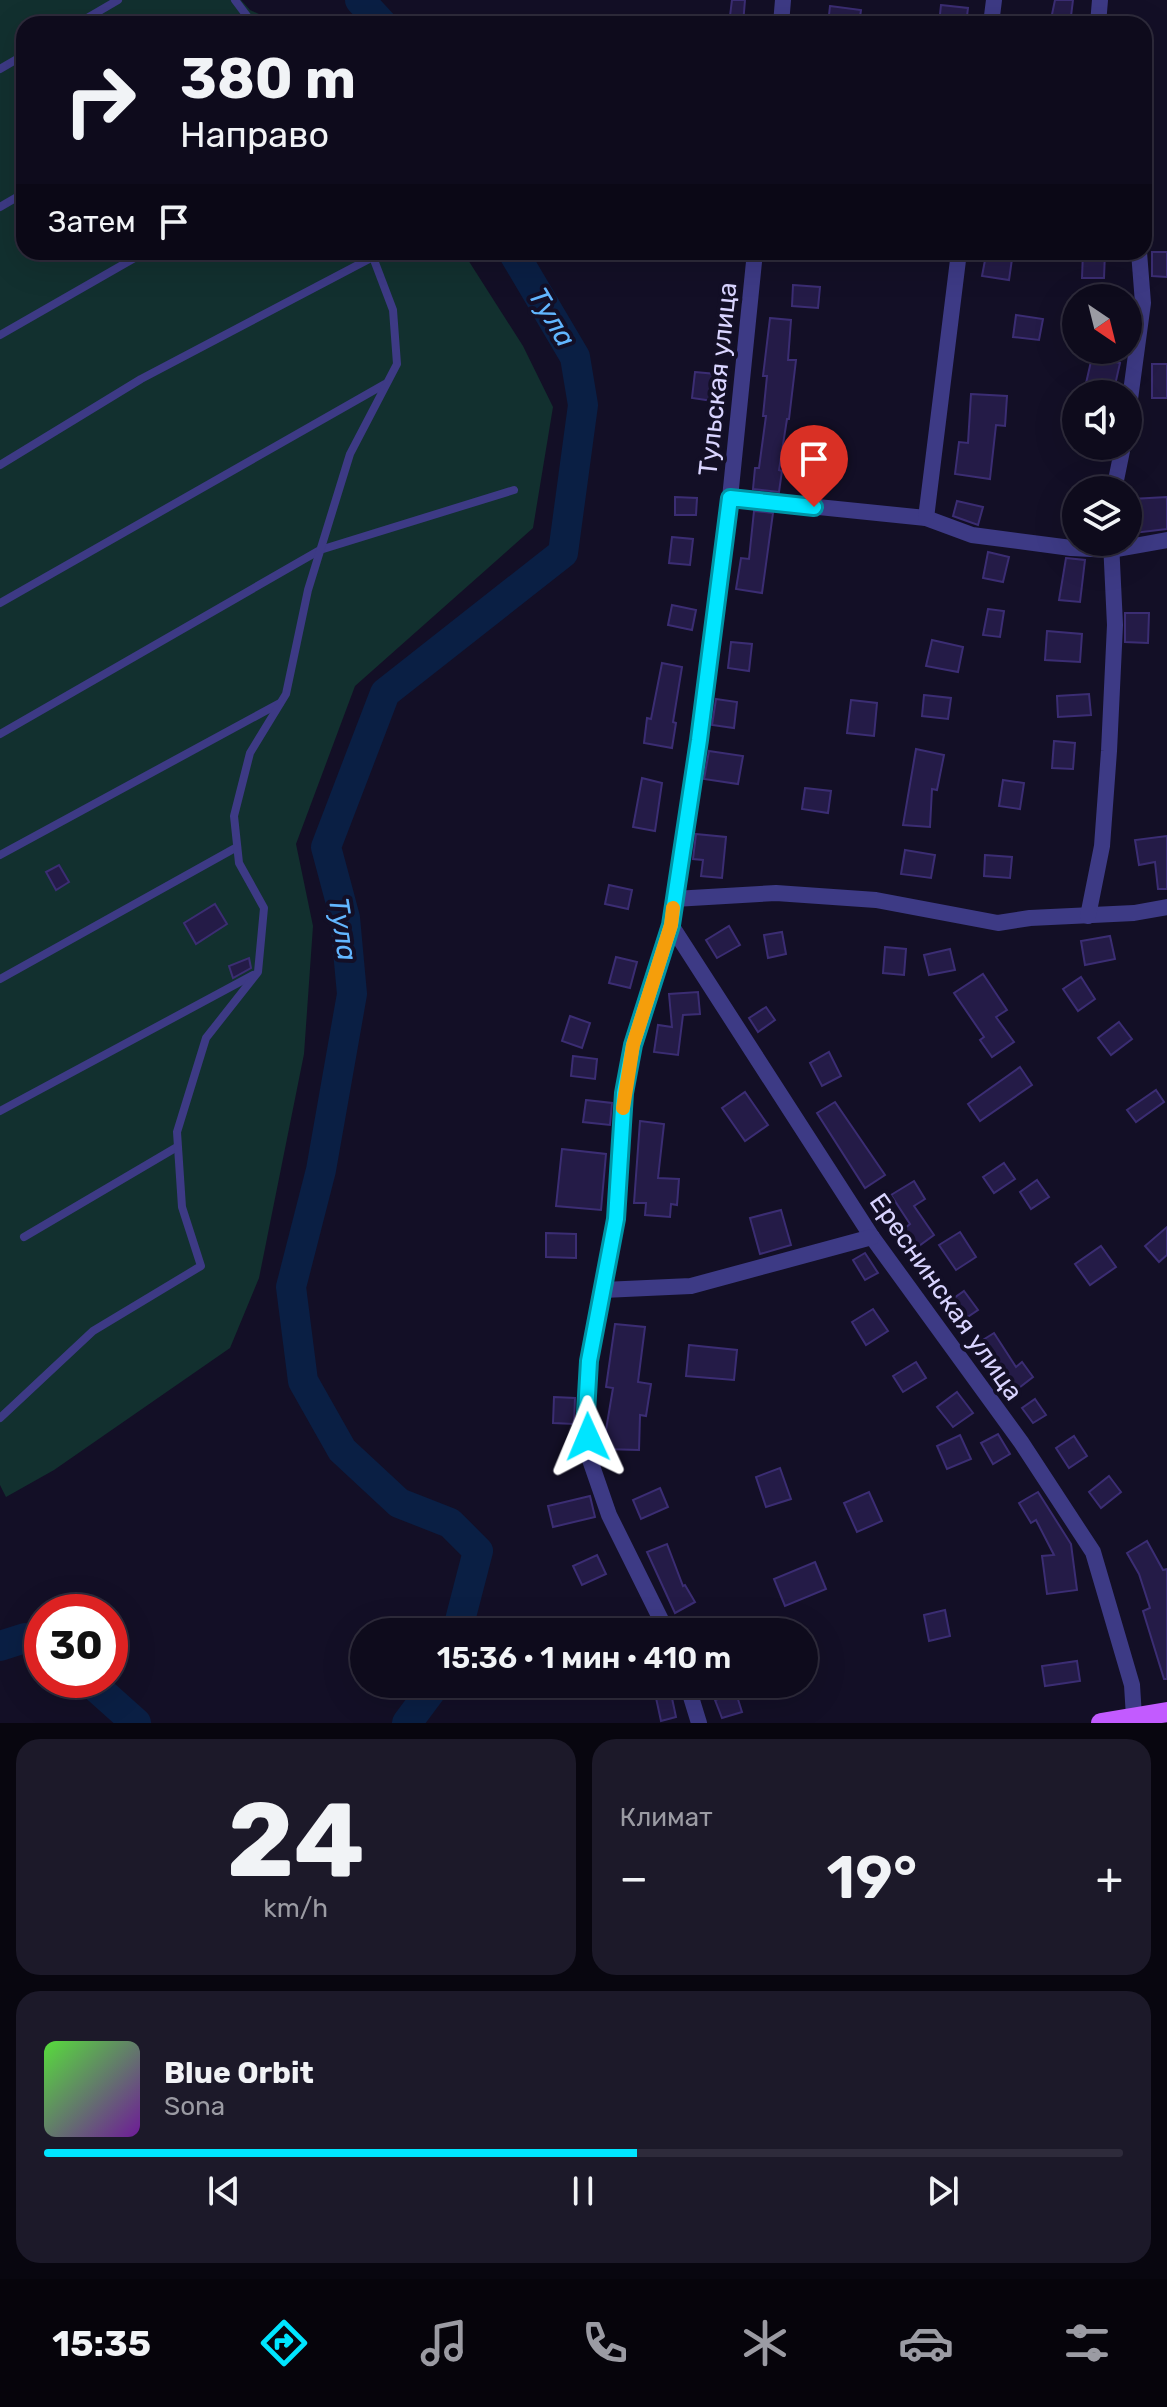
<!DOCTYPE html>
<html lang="ru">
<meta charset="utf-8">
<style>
body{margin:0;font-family:Rubik,sans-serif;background:#1c1929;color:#f1f3f6;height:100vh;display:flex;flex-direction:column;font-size:30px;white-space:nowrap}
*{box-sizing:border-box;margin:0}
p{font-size:26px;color:#9b9ba3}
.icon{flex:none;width:44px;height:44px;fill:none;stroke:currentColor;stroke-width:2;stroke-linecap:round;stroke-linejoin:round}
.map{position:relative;height:1723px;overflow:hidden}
.drawer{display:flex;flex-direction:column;gap:16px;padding:16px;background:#08060f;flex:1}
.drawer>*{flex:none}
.hud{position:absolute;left:16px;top:16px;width:1136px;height:244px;border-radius:24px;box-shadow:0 8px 32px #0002,0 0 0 2px #2e2b3b;background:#0e0b1c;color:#f1f3f6;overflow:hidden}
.needle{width:52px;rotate:145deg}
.tools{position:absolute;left:1062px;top:284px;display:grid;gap:16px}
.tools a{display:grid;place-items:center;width:80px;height:80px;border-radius:50%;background:#0e0b1c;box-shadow:0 8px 32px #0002,0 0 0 2px #2e2b3b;font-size:40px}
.speed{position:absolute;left:24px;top:1594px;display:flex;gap:16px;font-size:40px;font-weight:700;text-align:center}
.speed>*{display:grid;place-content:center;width:104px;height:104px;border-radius:50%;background:#0e0b1c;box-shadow:0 8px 32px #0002,0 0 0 2px #2e2b3b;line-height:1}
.speed .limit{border:12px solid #d22;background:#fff;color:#111}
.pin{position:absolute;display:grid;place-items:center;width:68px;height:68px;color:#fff;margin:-82px -34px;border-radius:50% 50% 50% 0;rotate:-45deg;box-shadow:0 0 8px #0007}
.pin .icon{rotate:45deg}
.me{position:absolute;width:88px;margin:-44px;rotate:359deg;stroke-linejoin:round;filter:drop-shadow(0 0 6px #0008)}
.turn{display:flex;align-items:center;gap:28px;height:168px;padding:0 32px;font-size:36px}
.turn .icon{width:104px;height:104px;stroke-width:2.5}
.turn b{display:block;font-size:56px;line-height:68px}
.then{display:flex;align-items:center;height:76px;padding:0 32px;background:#0003;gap:16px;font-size:30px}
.big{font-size:60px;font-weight:600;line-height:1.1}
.drawer .tile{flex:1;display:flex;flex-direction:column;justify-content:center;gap:12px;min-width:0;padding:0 28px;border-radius:24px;background:#1c1929}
.drawer .dial{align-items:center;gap:0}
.dial b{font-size:104px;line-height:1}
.song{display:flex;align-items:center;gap:24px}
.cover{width:96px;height:96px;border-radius:12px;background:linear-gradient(135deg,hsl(110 70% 55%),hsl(280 70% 35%))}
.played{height:8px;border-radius:4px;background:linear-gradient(90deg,#00e5ff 55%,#2e2b3b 55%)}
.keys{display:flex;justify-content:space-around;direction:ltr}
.heat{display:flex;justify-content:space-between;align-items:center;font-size:44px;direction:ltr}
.drawer .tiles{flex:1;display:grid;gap:16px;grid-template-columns:1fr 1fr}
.tile:last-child{grid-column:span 2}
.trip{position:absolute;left:350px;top:1618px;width:468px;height:80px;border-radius:40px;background:#0e0b1c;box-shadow:0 8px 32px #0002,0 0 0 2px #2e2b3b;font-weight:600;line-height:80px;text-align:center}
.tabs{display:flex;height:128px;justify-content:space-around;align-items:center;background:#06040b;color:#9b9ba3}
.tabs .icon{width:56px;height:56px}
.tabs .current{color:#00e5ff}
.tabs b{font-size:36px;color:#f1f3f6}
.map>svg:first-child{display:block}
</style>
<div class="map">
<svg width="1167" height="1723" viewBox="0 0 1167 1723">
<rect width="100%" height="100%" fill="#130f26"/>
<!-- green -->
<polygon fill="#12302f" points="0,0 241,0 250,10 281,24 24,24 24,252 463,252 523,346 553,407 533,528 355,686 296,844 313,926 304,1054 259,1278 230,1348 54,1470 6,1497 0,1485"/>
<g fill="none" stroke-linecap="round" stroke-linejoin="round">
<!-- river -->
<g stroke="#0a1f44" stroke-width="30">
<polyline points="360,0 382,24"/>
<polyline points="457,1632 478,1551 450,1523 399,1503 342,1450 303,1381 291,1287 321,1170 352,994 345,918 326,847 385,693 563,553 583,405 575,357 513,252"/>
<polyline points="0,1646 25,1638 42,1649"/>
<polyline points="88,1680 136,1723"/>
<polyline points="407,1723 436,1684"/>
</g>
</g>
<!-- building -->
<g fill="#241b47" stroke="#3b2d73" stroke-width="2">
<polygon points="732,0 745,0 743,24 729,24"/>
<polygon points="1055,0 1073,0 1070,24 1050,24"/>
<polygon points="941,5 968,8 966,24 939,24"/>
<polygon points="830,6 861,10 859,24 828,24"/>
<polygon points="1083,252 1105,252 1104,278 1082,278"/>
<polygon points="1152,252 1167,252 1167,277 1152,276"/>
<polygon points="986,255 1012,259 1009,280 982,276"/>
<polygon points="793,285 820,287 818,308 792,306"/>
<polygon points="1016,315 1043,319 1039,340 1013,337"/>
<polygon points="770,318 791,320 788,360 796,360 789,419 787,419 779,470 782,471 779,492 753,489 755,468 759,468 766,416 763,416 767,376 763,376"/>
<polygon points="1092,357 1120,363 1113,394 1084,392"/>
<rect x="1152" y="364" width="15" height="34"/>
<polygon points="695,372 716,374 713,401 692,398"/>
<polygon points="971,394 1007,396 1005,426 996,425 990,479 955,474 959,442 968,443"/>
<polygon points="675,497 697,498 696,515 675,515"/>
<polygon points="1167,497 1167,529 1134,533 1132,499"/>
<polygon points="957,501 983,507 978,525 953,516"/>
<polygon points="754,511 773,513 762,593 736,589 741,558 749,559"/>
<polygon points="672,537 693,539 690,565 669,563"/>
<polygon points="988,552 1009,557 1003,582 983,578"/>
<polygon points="1066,558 1085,560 1080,602 1059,600"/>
<polygon points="672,605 696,610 692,630 668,625"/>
<polygon points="988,609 1004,611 1000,637 983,635"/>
<polygon points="1125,613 1149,613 1148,643 1125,642"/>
<polygon points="1047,631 1082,634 1080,662 1045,660"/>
<polygon points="932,640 963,647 958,672 926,666"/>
<polygon points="731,642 752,644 749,671 728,668"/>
<polygon points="662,663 682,667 673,722 676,723 672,748 644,743 647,718 651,719"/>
<polygon points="1089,694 1091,715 1058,717 1057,696"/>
<polygon points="924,695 951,698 948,719 922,716"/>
<polygon points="716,699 737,702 734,728 712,725"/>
<polygon points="851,700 877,703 874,736 847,733"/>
<polygon points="1054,741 1075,743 1073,769 1052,768"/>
<polygon points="916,749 944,755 937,790 932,789 930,827 903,825"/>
<polygon points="709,751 743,756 738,784 704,779"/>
<polygon points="642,778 662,783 655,831 633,827"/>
<polygon points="1003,780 1024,783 1020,809 999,806"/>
<polygon points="805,788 831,791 828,813 802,809"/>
<polygon points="696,834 726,837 722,878 701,876 703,860 693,859"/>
<polygon points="1167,836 1167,889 1158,889 1155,862 1139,865 1135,840"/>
<polygon points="905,850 935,855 931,878 901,874"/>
<polygon points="985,855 1012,857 1010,878 984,876"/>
<polygon points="59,865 69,882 56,890 46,872"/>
<polygon points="609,885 632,890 628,909 605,904"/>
<polygon points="215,904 227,924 196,944 184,923"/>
<polygon points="729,926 740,945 717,958 706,940"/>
<polygon points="782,932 786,954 768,958 764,935"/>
<polygon points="1110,936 1115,959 1085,965 1081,941"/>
<polygon points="885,947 906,949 904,975 883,973"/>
<polygon points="950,949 955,970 929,975 924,955"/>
<polygon points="616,957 637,962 630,988 609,983"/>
<polygon points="249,958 251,968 233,978 229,966"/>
<polygon points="983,974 1007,1010 996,1017 1014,1042 992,1057 980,1040 984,1037 954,993"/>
<polygon points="1081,977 1095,999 1078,1011 1063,989"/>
<polygon points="698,992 700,1014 683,1015 678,1055 654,1052 658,1025 672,1027 669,994"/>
<polygon points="766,1007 775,1020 758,1032 749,1018"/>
<polygon points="570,1016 590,1023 582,1048 562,1041"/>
<polygon points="1119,1022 1132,1039 1111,1055 1098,1038"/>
<polygon points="829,1052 841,1076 822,1086 810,1063"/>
<polygon points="573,1056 597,1059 595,1079 571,1076"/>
<polygon points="1020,1067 1032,1085 980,1121 968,1104"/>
<polygon points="1156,1090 1164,1102 1136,1122 1127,1110"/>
<polygon points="745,1092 768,1125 745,1141 722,1108"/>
<polygon points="586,1100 612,1103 610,1125 583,1122"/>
<polygon points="835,1102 885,1175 865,1188 817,1113"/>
<polygon points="640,1121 664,1124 658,1178 679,1179 677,1205 671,1204 670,1217 645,1215 646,1203 634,1203"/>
<polygon points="562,1149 606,1154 601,1210 556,1206"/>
<polygon points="1004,1163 1015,1179 994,1193 983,1177"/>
<polygon points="1037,1180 1049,1197 1031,1209 1020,1192"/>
<polygon points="914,1181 925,1199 914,1206 934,1235 912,1251 899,1233 910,1224 891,1195"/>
<polygon points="781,1210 791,1245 760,1254 750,1218"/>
<polygon points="1167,1227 1167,1255 1159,1262 1145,1246"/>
<polygon points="960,1232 976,1257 956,1270 939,1245"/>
<polygon points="546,1233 576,1234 576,1258 546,1257"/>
<polygon points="1101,1246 1116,1267 1090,1285 1075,1264"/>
<polygon points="865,1253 878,1273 865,1280 853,1260"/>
<polygon points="964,1291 978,1310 960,1322 947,1303"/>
<polygon points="873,1309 888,1331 866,1345 852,1322"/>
<polygon points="615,1324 645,1327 638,1382 651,1384 646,1416 640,1415 639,1450 603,1449 604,1430 606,1430 613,1388 606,1387"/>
<polygon points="994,1333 1016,1367 1022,1362 1033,1377 1015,1391 978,1343"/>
<polygon points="689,1345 737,1350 734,1380 686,1376"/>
<polygon points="916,1362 926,1378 903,1392 893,1376"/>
<polygon points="957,1392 973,1413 953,1427 937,1407"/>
<polygon points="554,1397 575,1398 574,1424 553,1423"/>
<polygon points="1035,1399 1046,1415 1033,1423 1022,1408"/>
<polygon points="998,1434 1010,1454 993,1464 981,1443"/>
<polygon points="960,1435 971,1459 947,1469 937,1446"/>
<polygon points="1074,1436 1087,1456 1069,1468 1056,1448"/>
<polygon points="780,1468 791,1499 766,1507 756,1477"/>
<polygon points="1109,1476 1121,1492 1101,1508 1089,1492"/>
<polygon points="660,1488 668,1507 641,1519 633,1500"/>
<polygon points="869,1492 882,1521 857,1532 844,1503"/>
<polygon points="1038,1492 1071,1544 1077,1590 1047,1594 1042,1556 1054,1555 1036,1520 1031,1523 1019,1503"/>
<polygon points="590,1496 595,1517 553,1527 548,1506"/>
<polygon points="1147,1541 1163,1570 1167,1569 1167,1679 1164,1679 1143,1611 1150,1608 1139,1574 1127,1553"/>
<polygon points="667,1544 683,1586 685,1585 695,1602 675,1613 647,1552"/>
<polygon points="597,1555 606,1574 582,1585 573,1566"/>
<polygon points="815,1562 826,1589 785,1606 774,1579"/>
<polygon points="945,1610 950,1636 929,1641 924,1615"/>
<polygon points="1077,1661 1080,1681 1045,1686 1042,1666"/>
<polygon points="653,1684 669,1684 676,1717 661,1721"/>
<polygon points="736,1693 742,1712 722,1718 715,1700"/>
</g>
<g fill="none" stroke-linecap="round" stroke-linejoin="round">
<!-- service -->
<g stroke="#3d3a85" stroke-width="8">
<polyline points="235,0 253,24"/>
<polyline points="77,24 118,0"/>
<polyline points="0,69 24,55"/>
<polyline points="0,207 24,193"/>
<polyline points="0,335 145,252"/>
<polyline points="0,465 141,379 373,257"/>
<polyline points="0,603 385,384"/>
<polyline points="0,734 320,550 514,490"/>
<polyline points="0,855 280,703"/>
<polyline points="0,979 237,847"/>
<polyline points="0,1111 253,975"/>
<polyline points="24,1237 177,1147"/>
<polyline points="0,1418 93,1331 201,1266 182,1207 177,1132 206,1038 258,972 264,908 239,863 234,816 250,753 286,694 308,590 350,454 397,364 393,310 371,252"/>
</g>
<!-- minor -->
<g stroke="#3d3a85" stroke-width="16">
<polyline points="781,24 783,0"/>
<polyline points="991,24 994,0"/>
<polyline points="1098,24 1100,0"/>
<polyline points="1128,414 1143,303 1139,252"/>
<polyline points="1114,490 1123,446"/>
<polyline points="730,498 926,518 972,535 1071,548 1112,550 1167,540"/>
<polyline points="926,518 959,252"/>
<polyline points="674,899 776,893 876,900 998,923 1030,918 1134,913 1167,907"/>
<polyline points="1088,916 1102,846 1109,751 1115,625 1111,542"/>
<polyline points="671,925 872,1237 1021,1442 1093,1552 1132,1685 1134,1717"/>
<polyline points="603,1290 691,1286 872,1237"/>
<polyline points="667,1632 609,1515 590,1460 586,1413 589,1361 616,1219 624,1093 633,1045 671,925 699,740 730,498 755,252"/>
<polyline points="687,1684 699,1723"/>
</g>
<!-- primary -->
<polyline stroke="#c25bff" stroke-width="20" points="1101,1723 1167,1712"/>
</g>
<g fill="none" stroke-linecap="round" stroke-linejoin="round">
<defs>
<polyline id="route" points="588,1437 586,1413 589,1361 616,1219 624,1093 633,1045 671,925 699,740 730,498 814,507"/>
</defs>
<!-- route casing -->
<use href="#route" stroke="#0095a6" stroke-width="20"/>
<!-- route -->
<use href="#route" stroke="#00e5ff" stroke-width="14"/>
<!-- slow -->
<polyline stroke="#f59e0b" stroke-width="14" points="623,1108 633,1045 671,925 673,908"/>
</g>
<g text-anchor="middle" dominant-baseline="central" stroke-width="8" stroke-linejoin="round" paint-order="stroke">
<!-- street labels -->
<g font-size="26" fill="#d9d4ff" stroke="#130f26">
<text transform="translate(718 379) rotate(-84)">Тульская улица</text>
<text transform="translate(946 1297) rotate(55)">Ереснинская улица</text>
</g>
<!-- water labels -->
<g font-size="28" font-style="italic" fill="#62b6ff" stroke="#130f26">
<text transform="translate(552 317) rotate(59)">Тула</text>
<text transform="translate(343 929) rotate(81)">Тула</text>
</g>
</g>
</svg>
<div class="tools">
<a><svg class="needle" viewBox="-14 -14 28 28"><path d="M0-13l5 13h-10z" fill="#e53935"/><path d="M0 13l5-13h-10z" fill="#9b9ba3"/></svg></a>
<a><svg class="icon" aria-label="sound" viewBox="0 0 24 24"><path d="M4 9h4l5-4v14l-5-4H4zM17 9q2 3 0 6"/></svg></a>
<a><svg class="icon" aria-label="layers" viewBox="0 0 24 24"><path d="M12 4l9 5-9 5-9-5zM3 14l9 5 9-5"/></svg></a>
</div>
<div class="speed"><div class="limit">30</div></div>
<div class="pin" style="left:814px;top:507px;background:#d93025"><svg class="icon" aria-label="arrive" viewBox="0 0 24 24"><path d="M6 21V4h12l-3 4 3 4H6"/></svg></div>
<svg class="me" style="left:588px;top:1437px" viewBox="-20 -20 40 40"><path d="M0-17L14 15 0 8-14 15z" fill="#00e5ff" stroke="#fff" stroke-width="4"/></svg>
<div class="trip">15:36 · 1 мин · 410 m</div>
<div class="hud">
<div class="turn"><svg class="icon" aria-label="right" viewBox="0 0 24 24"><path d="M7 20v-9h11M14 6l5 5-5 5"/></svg><div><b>380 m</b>Направо</div></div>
<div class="then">Затем<svg class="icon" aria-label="arrive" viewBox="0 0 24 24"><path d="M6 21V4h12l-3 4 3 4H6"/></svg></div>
</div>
</div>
<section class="drawer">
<div class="tiles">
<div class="tile dial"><b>24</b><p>km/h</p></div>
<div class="tile"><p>Климат</p>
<div class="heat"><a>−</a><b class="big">19°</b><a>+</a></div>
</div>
<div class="tile">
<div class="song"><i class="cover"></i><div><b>Blue Orbit</b><p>Sona</p></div></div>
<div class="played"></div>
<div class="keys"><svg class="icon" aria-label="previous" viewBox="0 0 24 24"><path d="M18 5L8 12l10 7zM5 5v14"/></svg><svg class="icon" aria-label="pause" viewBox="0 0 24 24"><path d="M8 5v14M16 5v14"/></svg><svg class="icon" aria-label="next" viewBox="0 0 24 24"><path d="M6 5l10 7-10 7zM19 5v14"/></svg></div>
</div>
</div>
</section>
<nav class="tabs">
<b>15:35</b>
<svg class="icon current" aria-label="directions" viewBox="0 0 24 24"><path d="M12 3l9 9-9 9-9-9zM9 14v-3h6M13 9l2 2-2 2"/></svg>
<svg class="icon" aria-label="music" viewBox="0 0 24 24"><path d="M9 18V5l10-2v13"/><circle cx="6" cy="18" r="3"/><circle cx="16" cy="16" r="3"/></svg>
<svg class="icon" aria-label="phone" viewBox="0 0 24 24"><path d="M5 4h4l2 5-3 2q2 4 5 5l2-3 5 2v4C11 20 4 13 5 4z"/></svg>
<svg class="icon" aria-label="climate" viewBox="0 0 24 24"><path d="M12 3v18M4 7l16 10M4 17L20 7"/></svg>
<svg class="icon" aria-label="car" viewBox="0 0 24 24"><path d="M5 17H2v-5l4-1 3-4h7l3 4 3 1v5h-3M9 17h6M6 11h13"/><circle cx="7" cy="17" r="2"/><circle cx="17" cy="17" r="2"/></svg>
<svg class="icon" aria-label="filters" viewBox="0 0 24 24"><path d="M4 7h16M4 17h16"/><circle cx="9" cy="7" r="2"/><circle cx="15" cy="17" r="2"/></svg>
</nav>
